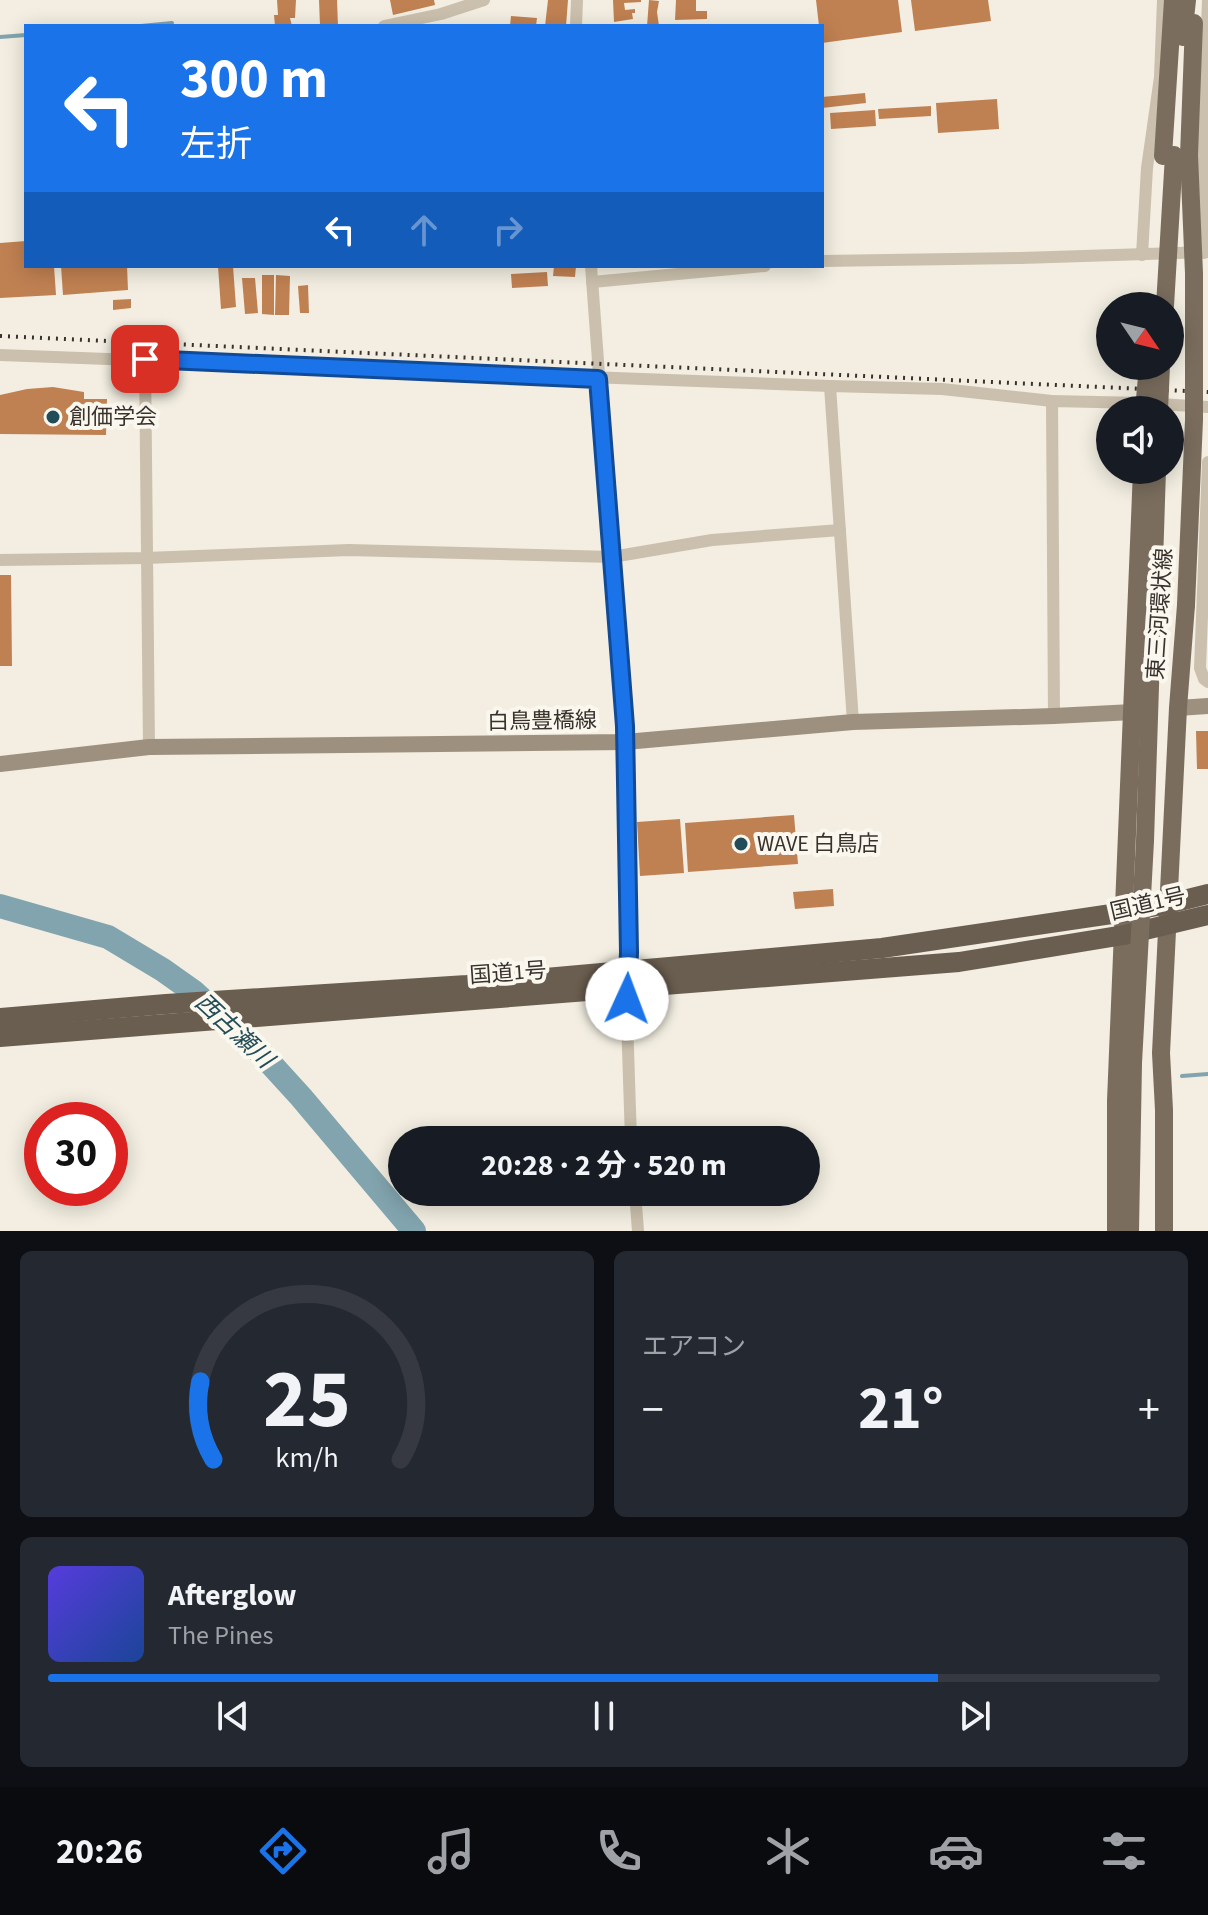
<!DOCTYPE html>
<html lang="ja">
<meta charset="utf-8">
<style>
body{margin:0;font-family:"Source Sans 3","Noto Sans JP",sans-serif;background:#242831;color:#f1f3f6;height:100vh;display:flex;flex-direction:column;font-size:30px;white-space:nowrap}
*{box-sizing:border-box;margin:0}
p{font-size:26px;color:#9ea1a6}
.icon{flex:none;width:44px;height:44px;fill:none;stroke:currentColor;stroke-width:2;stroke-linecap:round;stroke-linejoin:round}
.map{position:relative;height:1231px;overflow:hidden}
.drawer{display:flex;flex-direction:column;gap:20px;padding:20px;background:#0d0f14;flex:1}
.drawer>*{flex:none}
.guide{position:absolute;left:24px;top:24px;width:800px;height:244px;border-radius:0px;box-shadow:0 4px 20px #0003;background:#1a73e8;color:#fff;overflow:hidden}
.needle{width:52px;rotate:125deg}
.fabs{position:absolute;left:1096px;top:292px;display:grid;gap:16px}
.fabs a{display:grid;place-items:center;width:88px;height:88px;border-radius:50%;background:#171b24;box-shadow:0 4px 20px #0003;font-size:40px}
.speed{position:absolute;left:24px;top:1102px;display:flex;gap:16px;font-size:40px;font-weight:700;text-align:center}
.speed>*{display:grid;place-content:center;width:104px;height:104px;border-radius:50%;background:#171b24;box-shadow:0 4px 20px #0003;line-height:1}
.speed .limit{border:12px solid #d22;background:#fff;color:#111}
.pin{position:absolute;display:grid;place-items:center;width:68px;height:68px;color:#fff;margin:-34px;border-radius:16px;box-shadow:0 4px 12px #0006}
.me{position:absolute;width:88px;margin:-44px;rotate:2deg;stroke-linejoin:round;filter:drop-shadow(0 0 6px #0008)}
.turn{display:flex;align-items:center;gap:28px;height:168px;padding:0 24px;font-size:36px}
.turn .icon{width:104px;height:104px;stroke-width:2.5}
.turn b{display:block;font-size:56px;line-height:68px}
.lanes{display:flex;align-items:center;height:76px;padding:0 24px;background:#0003;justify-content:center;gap:40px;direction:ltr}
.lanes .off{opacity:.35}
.big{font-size:60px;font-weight:700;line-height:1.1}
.drawer .card{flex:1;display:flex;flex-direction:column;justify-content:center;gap:12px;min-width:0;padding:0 28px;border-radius:12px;background:#242831}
.drawer .dial{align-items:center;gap:0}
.dial svg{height:208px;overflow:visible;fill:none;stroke:#363941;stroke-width:7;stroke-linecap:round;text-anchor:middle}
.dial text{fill:#f1f3f6;stroke:none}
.song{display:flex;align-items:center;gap:24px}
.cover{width:96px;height:96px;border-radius:12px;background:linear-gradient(135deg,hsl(250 70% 55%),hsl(220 70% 35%))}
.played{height:8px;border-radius:4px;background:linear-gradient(90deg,#1a73e8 80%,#363941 80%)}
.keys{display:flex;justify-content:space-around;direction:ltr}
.heat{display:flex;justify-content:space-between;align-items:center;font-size:44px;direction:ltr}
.drawer .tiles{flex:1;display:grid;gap:20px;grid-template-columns:1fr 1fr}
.card:last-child{grid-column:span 2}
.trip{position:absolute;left:388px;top:1126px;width:432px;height:80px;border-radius:40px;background:#171b24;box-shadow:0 4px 20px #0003;font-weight:700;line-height:80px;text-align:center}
.tabs{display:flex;height:128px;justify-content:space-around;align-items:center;background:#090b0e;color:#9ea1a6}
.tabs .icon{width:56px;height:56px}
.tabs .active{color:#1a73e8}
.tabs b{font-size:36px;color:#f1f3f6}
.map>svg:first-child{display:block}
</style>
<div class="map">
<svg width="1208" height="1231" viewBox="0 0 1208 1231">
<rect width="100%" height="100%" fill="#f3eee1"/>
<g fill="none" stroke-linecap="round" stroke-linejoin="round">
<!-- stream -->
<g stroke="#82a4ae" stroke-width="4">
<polyline points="141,26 172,23"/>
<polyline points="0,37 26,35"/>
<polyline points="1182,1076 1208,1074"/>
</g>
<!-- river -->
<polyline stroke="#82a4ae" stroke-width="24" points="0,906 108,937 163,970 194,992 261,1053 301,1097 414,1231"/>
</g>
<!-- building -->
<g fill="#c08152">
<polygon points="277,0 296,0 295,18 290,18 292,26 275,26 274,15 278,15"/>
<polygon points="319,0 337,0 338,26 320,26"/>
<polygon points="390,0 434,0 435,5 393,15"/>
<polygon points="548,0 568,0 566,26 545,26"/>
<polygon points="613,0 641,0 641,2 624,3 625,10 635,9 635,13 632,13 633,19 614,22"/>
<polygon points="649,0 659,1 657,12 659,26 647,26"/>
<polygon points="676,0 696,0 696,11 707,11 707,19 675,20"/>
<polygon points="816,0 898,0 902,32 822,43 822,26 819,26"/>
<polygon points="911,0 988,0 991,21 915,31"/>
<polygon points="511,16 537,18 536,26 510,26"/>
<polygon points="865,93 866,103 822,108 822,97"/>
<polygon points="997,99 999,129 938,133 936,103"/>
<polygon points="931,106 931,116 879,119 878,109"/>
<polygon points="875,110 876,126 831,129 830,113"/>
<polygon points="26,241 26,266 54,266 56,295 0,298 0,243"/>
<polygon points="61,266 127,266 128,290 63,295"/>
<polygon points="218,266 233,266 236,307 221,309"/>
<polygon points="554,266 576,266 575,277 553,276"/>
<polygon points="547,272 548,286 512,288 511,274"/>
<polygon points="262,275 274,275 274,315 262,314"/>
<polygon points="276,275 290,276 289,315 275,315"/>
<polygon points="242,278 255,278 258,313 245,314"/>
<polygon points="308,285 309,313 300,313 298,286"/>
<polygon points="131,299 131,308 113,310 113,300"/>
<polygon points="53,387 84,392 84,399 107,399 106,435 0,434 0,395 27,389"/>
<polygon points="0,575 11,575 12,666 0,666"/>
<polygon points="1196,731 1208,731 1208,769 1197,769"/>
<polygon points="794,815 798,864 688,872 685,823"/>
<polygon points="680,819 684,873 640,876 637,822"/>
<polygon points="833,889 834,906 795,909 793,892"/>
</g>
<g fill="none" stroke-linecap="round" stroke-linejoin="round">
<!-- minor -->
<g stroke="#cbc0ad" stroke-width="12">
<polyline points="384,26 441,14 484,0"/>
<polyline points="576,26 577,0"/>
<polyline points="1204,253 1202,157 1208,0"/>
<polyline points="1142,255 1147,168 1160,77 1163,0"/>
<polyline points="822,261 1021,258 1208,252"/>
<polyline points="591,266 625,726 629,952 626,988 631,1140"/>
<polyline points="592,282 765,266"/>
<path d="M0,355C277,363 553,378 830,386"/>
<polyline points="145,359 149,747"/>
<polyline points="1208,462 1200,668 1204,679 1208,682"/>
<polyline points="0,560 146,558 349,550 612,557 712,540 840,530"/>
<polyline points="1054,716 1052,401 1143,403 1208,407"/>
<polyline points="853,722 830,386 942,389 1052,401"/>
<polyline points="635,1192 638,1231"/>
</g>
<!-- secondary -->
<g stroke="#9e907f" stroke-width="16">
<polyline points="1178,708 1208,706"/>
<polyline points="0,764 149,747 625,742 853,722 1054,716 1133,712"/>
</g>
<!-- primary -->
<g stroke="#7a6d5e" stroke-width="18">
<polyline points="1183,37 1187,0"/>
<polyline points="1189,155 1194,23"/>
<polyline points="1163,156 1173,0"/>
<polyline points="1116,1231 1116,1101 1142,470"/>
<polyline points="1164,1231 1164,1110 1161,1053 1178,708 1186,605"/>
</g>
<!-- trunk -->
<g stroke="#6a5e50" stroke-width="20">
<polyline points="0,1018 166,1004 467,985 882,948 1125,912 1168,904 1208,894"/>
<polyline points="0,1037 959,962 1124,935 1208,915"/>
</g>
<!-- rail -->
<polyline stroke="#39322c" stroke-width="4" stroke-dasharray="2 6" stroke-linecap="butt" points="0,336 1208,392"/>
<!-- primary-bridge -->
<g stroke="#7a6d5e" stroke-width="18">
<polyline points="1165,306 1174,155"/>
<polyline points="1144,410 1148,366"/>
<polyline points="1159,410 1161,366"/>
<polyline points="1186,605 1194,420 1194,273 1189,155"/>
<polyline points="1130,1231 1133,1063 1145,841 1157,470"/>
</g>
</g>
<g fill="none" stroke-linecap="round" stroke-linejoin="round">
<defs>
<polyline id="route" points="145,359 598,379 625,726 629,952 627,999"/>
</defs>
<!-- route casing -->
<use href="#route" stroke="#114b97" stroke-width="20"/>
<!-- route -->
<use href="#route" stroke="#1a73e8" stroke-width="14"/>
</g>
<!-- markers -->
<g fill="#234c59" stroke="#faf7ee" stroke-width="3">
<circle cx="53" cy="417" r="8"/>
<circle cx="741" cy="844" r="8"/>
</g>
<g text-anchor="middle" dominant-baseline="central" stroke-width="8" stroke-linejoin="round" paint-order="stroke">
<!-- poi labels -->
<g font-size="22" fill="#39322c" stroke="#faf7ee" text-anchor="start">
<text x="69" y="417">創価学会</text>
<text x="757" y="844">WAVE 白鳥店</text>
</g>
<!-- street labels -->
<g font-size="22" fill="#39322c" stroke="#faf7ee">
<text transform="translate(1160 614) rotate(-86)">東三河環状線</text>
<text transform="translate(542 721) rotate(-1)">白鳥豊橋線</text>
<text transform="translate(1148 904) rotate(-13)">国道1号</text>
<text transform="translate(508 973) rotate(-4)">国道1号</text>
</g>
<!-- water labels -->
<g font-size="24" font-style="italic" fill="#234c59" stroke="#faf7ee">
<text transform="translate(234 1031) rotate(43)">西古瀬川</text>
</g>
</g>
</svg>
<div class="fabs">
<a><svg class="needle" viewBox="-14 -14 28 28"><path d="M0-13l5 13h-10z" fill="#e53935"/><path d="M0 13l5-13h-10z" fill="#9ea1a6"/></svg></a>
<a><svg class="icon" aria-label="sound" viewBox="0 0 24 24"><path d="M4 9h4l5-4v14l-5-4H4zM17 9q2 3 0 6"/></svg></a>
</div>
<div class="speed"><div class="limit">30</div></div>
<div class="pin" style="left:145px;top:359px;background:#d93025"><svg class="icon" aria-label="arrive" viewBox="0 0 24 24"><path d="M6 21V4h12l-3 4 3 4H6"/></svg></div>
<svg class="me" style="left:627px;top:999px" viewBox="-20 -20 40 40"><circle r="19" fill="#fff"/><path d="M0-13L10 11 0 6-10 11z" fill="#1a73e8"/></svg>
<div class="trip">20:28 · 2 分 · 520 m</div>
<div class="guide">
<div class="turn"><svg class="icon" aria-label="left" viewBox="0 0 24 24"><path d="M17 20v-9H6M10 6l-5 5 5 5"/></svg><div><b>300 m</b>左折</div></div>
<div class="lanes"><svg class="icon" aria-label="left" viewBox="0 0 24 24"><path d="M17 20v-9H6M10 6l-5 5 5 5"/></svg><svg class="icon off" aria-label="ahead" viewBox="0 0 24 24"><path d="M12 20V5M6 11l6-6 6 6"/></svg><svg class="icon off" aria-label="right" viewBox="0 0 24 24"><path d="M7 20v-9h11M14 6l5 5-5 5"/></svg></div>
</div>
</div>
<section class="drawer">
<div class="tiles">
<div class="card dial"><svg viewBox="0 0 100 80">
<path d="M14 69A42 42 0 1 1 86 69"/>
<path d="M14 69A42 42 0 0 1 9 39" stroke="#1a73e8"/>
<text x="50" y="56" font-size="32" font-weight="700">25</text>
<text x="50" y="72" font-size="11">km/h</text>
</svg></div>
<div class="card"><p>エアコン</p>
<div class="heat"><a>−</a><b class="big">21°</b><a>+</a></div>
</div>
<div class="card">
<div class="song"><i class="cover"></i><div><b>Afterglow</b><p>The Pines</p></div></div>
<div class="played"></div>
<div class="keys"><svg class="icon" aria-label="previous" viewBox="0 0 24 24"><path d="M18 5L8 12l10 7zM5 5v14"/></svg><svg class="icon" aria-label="pause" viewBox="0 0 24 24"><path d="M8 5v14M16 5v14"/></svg><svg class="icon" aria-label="next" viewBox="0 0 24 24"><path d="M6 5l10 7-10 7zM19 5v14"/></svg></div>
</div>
</div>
</section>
<nav class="tabs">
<b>20:26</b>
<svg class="icon active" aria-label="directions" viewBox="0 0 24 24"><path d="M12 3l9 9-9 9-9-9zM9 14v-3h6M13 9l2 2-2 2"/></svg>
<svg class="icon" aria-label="music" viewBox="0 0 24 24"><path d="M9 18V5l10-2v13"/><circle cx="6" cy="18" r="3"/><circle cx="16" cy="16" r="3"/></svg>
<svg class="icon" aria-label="phone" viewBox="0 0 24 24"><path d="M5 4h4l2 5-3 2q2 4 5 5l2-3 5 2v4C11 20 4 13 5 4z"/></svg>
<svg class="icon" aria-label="climate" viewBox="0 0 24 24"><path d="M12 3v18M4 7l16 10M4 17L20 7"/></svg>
<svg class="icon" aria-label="car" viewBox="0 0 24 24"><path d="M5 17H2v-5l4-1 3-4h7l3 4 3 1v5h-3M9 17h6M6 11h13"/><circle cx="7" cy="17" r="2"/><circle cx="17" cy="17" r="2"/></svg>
<svg class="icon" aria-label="filters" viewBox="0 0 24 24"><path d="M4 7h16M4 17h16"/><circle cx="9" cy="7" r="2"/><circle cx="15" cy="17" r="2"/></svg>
</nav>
